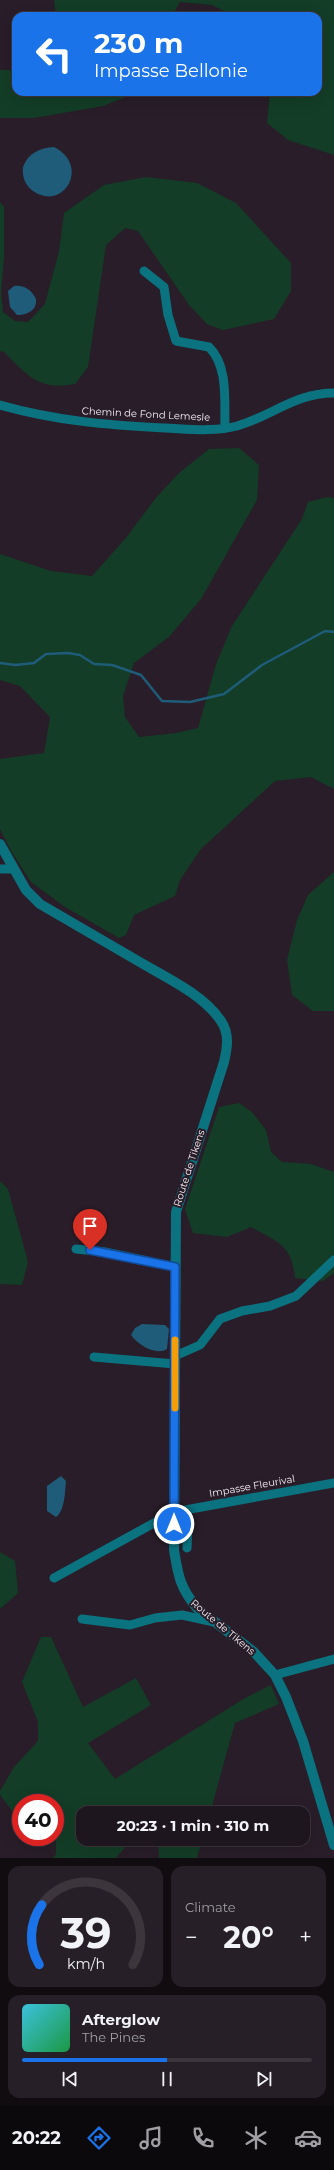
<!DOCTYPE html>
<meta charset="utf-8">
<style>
body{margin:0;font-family:Montserrat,sans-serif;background:#261f27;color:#f1f3f6;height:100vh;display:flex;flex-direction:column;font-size:15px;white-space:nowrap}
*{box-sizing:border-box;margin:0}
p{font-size:13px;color:#a19fa4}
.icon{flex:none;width:22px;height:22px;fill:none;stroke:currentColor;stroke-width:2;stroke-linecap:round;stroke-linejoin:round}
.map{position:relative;height:1858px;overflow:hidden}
.details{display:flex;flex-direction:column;gap:8px;padding:8px;background:#100c10;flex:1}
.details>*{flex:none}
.banner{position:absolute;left:12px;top:12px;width:310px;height:84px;border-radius:12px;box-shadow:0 4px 16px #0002,0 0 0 1px #3c353c;background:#1a73e8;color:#fff;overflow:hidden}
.speed{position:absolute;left:12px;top:1794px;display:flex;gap:8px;font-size:20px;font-weight:700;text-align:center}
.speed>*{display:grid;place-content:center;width:52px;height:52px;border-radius:50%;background:#1e161e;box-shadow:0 4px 16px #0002,0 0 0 1px #3c353c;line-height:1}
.speed .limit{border:6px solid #d22;background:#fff;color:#111}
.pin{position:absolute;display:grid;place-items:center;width:34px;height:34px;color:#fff;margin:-41px -17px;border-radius:50% 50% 50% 0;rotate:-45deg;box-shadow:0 0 4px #0007}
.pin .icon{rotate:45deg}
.me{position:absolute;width:44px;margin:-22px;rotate:0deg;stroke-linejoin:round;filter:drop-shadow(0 0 3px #0008)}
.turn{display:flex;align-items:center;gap:14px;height:84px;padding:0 16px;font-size:18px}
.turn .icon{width:52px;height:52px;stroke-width:2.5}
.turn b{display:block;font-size:28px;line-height:34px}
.big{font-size:30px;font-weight:700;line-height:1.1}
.details .widget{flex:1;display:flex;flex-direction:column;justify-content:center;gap:6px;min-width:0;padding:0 14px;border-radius:12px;background:#261f27}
.details .dial{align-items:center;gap:0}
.dial svg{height:104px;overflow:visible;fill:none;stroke:#3c353c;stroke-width:7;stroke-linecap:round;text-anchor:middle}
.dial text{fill:#f1f3f6;stroke:none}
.song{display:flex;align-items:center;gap:12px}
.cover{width:48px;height:48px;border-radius:6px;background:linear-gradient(135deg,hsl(190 70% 55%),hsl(140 70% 35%))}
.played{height:4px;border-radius:2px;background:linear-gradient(90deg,#1a73e8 50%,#3c353c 50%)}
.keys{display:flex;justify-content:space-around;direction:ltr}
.heat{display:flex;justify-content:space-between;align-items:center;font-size:22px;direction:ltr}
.details .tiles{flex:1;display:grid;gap:8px;grid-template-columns:1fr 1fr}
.widget:last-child{grid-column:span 2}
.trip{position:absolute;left:76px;top:1806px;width:234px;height:40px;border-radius:12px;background:#1e161e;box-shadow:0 4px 16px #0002,0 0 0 1px #3c353c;font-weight:700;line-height:40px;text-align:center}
.tabs{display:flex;height:64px;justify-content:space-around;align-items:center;background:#0c090c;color:#a19fa4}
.tabs .icon{width:28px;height:28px}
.tabs .on{color:#1a73e8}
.tabs b{font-size:18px;color:#f1f3f6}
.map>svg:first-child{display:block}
</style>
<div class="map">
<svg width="334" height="1858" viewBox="0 0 334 1858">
<rect width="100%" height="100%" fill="#281d28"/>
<!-- green -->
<g fill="#133d26">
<polygon points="54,0 334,0 334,155 288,140 267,123 270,92 318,92 318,16 234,16 212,5 180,2 172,16 56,16"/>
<polygon points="0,70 16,70 16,92 138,92 103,106 34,118 0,118"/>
<path d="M146,177L197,183L236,203L291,263V291L274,319L223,330L207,324L189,305L138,231L125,228L106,245L88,367L75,384C39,391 28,376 4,352L0,351V202L4,207V258L1,292L3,312L15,321L28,322L45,304L59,251L64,213L104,185Z"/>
<polygon points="239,448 259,465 257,500 201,599 169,637 134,663 123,696 125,717 139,737 176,733 198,728 216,664 232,626 302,519 308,502 327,497 334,498 334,789 311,777 275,781 201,849 180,880 175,896 134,915 126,935 119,938 65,907 31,882 11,851 0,829 0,759 44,753 50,717 20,686 0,680 0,554 51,571 92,576 125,539 155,499 179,473 209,449"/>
<polygon points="334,872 334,1011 313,1011 292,995 287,960 297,920 308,895"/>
<path d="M239,1103L252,1112L266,1130L271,1152L282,1162L311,1164L334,1172V1273L323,1281L295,1278C292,1244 277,1242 251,1227L227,1237L193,1233L185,1209L219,1107Z"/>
<polygon points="0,1181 8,1189 28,1262 22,1285 0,1284"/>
<polygon points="0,1552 15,1561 18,1593 0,1609"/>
<polygon points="41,1637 51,1637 83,1707 136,1678 151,1705 88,1743 115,1779 245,1698 271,1685 279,1704 235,1723 210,1813 83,1813 83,1839 132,1839 116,1858 53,1858 56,1854 55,1803 21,1803 21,1817 16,1816 0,1795 0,1791 14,1767 38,1741 38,1722 22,1682"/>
<polygon points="158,1839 202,1839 197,1858 159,1858"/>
</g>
<!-- water -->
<g fill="#1e5c79">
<path d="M54,147C91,166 63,212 33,191C25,185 22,177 23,167C28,153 40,148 54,147Z"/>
<path d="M14,286C25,285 31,290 36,299C37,310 28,315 17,315L10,307L8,291Z"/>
<path d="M142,1324L165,1325L169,1329L167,1349C156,1356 138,1345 131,1335L135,1328Z"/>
<path d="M61,1476L66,1481C65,1491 65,1511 56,1517L47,1511V1486Z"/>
</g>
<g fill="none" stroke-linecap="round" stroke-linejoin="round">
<!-- stream -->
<polyline stroke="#1e5c79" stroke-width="2.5" points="0,663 15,665 34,663 46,654 68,653 80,655 94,664 112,665 141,675 162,701 190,702 224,694 262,665 325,631 334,632"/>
<!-- minor -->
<g stroke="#0b727f" stroke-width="9">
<path d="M144,271L164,287L168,315L176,341L209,347C229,367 224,402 225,428"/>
<path d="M0,405C57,421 107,425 165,428C189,429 214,432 237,426C272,416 295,393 334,393"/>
<polyline points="0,869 12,869"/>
<polyline points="76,1249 105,1252 175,1267"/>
<polyline points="175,1356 200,1345 220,1319 242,1311 270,1306 296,1296 334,1260"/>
<polyline points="94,1357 175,1364"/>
<polyline points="174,1512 188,1528 187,1548"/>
<polyline points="54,1578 174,1512 334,1483"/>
<polyline points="82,1619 130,1625 155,1618 182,1615 214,1622"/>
<polyline points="275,1675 334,1659"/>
</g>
<!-- tertiary -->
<path stroke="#0b727f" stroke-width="10" d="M0,844L26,890L40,904C73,923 105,942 138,961C165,977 203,994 221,1021C230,1034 227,1049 224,1062L176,1212L174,1550C178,1575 180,1588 197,1608L254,1652L275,1675L286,1697L303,1741L334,1845"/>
</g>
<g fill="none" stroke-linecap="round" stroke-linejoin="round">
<defs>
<polyline id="route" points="90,1250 175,1267 174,1524"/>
</defs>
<!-- route casing -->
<use href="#route" stroke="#114b97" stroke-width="10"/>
<!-- route -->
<use href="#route" stroke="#1a73e8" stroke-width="7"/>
<!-- slow -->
<polyline stroke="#f59e0b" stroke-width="7" points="175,1408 175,1340"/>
</g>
<g text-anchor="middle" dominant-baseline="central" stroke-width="4" stroke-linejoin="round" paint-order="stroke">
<!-- street labels -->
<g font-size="10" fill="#f8f1f8" stroke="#281d28">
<text transform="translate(146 414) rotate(3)">Chemin de Fond Lemesle</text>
<text transform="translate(189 1168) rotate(-72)">Route de Tikens</text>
<text transform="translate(252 1486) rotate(-10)">Impasse Fleurival</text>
<text transform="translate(223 1627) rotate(40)">Route de Tikens</text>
</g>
</g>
</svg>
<div class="speed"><div class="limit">40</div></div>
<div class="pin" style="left:90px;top:1250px;background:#d93025"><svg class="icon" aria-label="arrive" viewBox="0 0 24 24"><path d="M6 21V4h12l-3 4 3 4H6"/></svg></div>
<svg class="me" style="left:174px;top:1524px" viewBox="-20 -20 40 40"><circle r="17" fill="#1a73e8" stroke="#fff" stroke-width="3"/><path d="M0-11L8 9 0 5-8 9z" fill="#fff"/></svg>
<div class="trip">20:23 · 1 min · 310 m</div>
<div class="banner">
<div class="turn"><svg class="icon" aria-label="left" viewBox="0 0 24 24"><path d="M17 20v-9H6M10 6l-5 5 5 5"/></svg><div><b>230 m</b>Impasse Bellonie</div></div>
</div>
</div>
<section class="details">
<div class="tiles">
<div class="widget dial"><svg viewBox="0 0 100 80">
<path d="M14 69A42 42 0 1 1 86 69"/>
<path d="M14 69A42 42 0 0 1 16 23" stroke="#1a73e8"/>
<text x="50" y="56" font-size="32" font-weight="700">39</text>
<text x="50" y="72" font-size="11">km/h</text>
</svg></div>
<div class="widget"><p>Climate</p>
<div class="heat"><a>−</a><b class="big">20°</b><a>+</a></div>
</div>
<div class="widget">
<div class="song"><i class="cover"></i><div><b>Afterglow</b><p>The Pines</p></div></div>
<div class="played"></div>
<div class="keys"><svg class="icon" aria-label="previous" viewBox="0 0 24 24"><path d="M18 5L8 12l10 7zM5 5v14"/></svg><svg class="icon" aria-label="pause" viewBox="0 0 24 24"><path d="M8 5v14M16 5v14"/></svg><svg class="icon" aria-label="next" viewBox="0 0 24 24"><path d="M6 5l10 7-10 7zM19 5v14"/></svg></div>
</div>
</div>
</section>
<nav class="tabs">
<b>20:22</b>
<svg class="icon on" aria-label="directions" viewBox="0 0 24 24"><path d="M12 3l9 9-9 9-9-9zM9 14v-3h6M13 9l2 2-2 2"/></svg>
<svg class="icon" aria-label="music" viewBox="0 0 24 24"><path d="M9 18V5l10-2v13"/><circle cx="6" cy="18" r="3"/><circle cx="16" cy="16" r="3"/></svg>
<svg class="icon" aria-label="phone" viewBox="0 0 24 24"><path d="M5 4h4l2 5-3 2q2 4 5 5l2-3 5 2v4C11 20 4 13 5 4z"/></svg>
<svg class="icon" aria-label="climate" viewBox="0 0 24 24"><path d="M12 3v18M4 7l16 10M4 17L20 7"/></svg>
<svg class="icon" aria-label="car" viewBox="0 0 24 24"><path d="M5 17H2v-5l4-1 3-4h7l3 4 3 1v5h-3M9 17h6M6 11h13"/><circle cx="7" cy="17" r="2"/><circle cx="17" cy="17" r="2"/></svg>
</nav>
